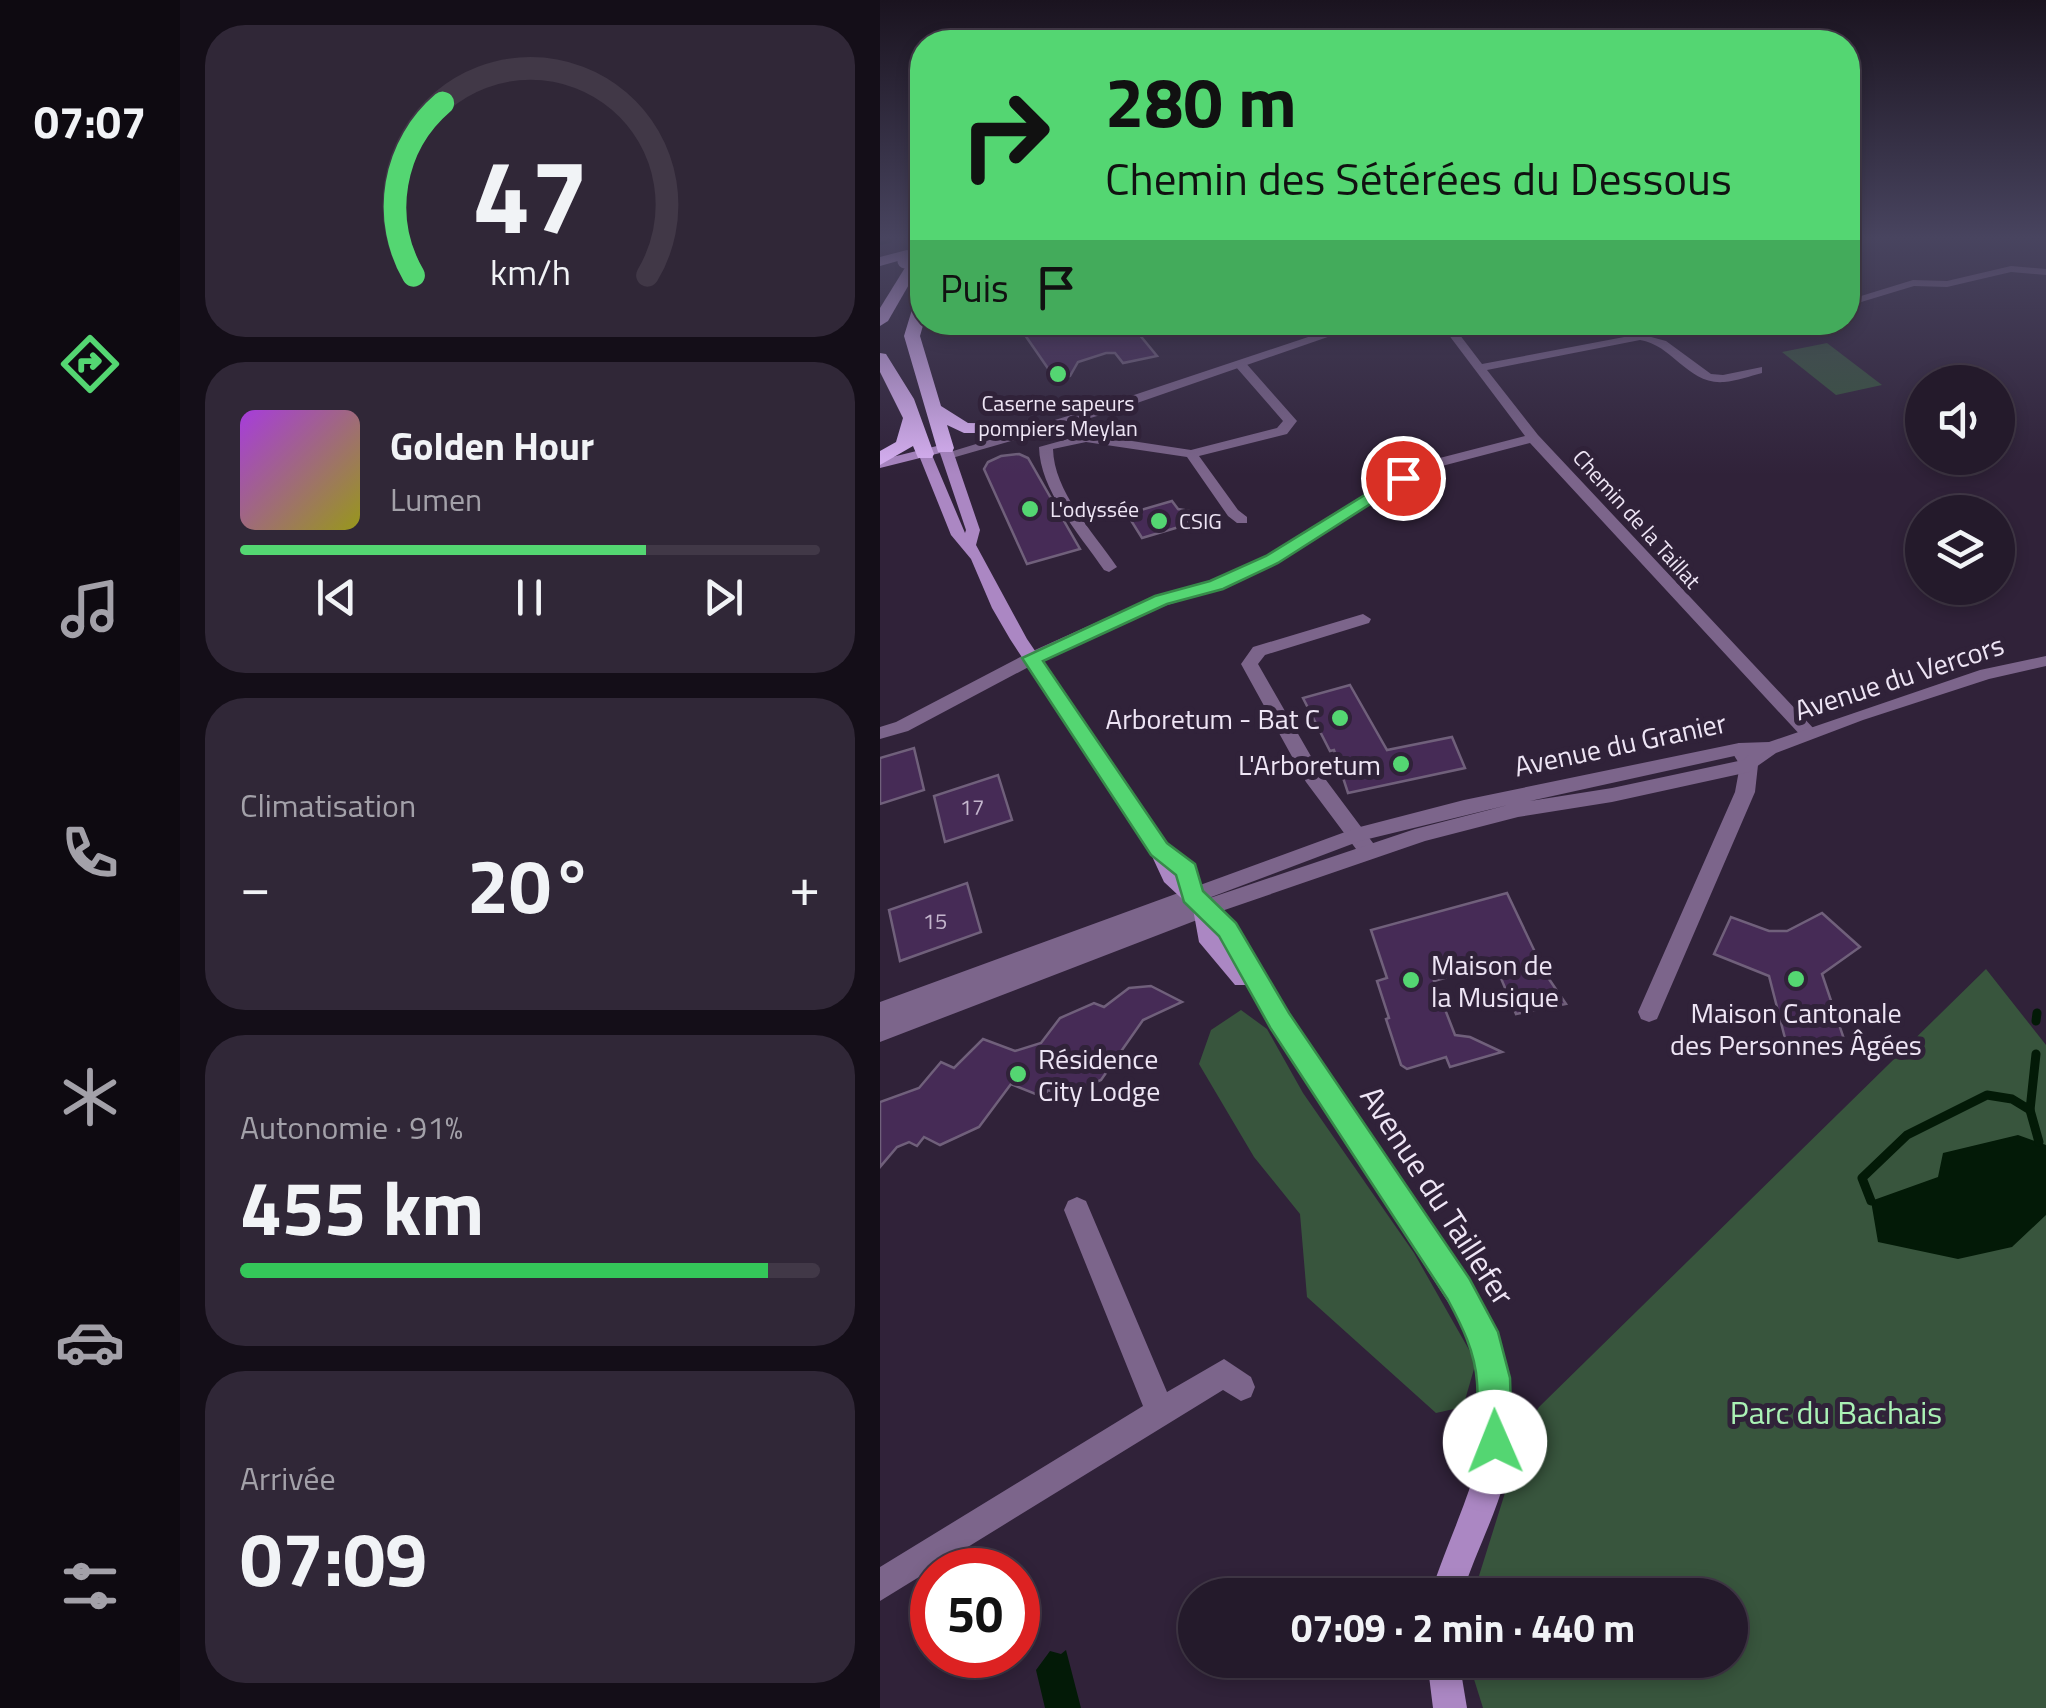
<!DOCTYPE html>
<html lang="fr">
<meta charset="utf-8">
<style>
body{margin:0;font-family:"Titillium Web",sans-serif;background:#302737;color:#f1f3f6;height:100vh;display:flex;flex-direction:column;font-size:38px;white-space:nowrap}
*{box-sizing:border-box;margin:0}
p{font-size:32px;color:#a3a1a9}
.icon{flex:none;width:55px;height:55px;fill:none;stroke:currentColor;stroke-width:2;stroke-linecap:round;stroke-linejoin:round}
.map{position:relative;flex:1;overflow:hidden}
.side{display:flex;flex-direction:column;gap:25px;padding:25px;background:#140e18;width:700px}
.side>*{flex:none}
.hud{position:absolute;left:30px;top:30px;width:950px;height:305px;border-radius:40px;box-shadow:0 5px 15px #0003,0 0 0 2px #413847;background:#54d672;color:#111;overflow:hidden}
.fabs{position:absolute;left:1025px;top:365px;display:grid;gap:20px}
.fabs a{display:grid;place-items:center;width:110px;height:110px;border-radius:50%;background:#241a2b;box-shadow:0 5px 15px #0003,0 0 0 2px #413847;font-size:50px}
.speed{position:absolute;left:30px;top:1548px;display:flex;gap:20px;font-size:50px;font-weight:700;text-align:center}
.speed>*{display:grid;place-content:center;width:130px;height:130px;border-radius:50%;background:#241a2b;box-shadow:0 5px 15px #0003,0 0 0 2px #413847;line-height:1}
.speed .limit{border:15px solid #d22;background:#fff;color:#111}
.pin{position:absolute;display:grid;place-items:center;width:85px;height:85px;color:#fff;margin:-42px;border:5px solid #fff;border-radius:50%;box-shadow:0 2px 10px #0007}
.me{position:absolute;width:110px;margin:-55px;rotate:359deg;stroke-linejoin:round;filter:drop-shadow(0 0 8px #0008)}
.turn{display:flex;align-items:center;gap:35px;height:210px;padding:0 30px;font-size:45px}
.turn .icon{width:130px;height:130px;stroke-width:2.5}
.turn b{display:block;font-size:70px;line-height:85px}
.then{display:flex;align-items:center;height:95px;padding:0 30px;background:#0003;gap:20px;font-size:38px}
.big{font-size:75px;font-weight:700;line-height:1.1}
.side .tile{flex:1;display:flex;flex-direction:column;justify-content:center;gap:15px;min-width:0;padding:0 35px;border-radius:40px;background:#302737}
.side .dial{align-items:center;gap:0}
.dial svg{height:260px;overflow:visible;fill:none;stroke:#413847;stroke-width:7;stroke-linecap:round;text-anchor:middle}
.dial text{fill:#f1f3f6;stroke:none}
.song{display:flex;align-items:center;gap:30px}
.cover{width:120px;height:120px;border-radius:15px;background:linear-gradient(135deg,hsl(280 70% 55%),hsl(60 70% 35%))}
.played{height:10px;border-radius:5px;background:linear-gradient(90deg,#54d672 70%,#413847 70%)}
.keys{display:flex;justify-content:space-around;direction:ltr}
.heat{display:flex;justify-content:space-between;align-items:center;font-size:55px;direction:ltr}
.charge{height:15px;border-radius:8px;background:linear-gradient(90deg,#34c759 91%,#413847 0)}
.trip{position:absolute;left:298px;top:1578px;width:570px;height:100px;border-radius:50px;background:#241a2b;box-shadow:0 5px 15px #0003,0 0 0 2px #413847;font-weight:700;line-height:100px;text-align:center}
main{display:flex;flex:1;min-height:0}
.menu{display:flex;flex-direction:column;width:180px;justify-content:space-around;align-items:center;background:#0e0a11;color:#a3a1a9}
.menu .icon{width:70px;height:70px}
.menu .current{color:#54d672}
.menu b{font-size:45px;color:#f1f3f6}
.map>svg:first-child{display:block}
</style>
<main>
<nav class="menu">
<b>07:07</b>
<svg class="icon current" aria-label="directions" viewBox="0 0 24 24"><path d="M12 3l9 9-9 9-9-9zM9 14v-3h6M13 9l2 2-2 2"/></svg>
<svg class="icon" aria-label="music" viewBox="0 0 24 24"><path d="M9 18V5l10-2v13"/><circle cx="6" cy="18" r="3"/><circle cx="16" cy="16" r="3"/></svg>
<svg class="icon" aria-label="phone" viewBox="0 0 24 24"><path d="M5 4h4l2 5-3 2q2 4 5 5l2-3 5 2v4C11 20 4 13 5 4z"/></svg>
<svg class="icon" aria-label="climate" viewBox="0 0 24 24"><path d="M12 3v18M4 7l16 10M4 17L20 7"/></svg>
<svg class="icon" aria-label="car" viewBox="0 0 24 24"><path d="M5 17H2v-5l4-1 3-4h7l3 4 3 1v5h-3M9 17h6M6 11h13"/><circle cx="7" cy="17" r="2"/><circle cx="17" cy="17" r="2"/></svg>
<svg class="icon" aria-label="filters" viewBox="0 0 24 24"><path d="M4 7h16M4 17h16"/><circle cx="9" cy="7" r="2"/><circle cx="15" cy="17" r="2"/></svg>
</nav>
<section class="side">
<div class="tile dial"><svg viewBox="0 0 100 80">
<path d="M14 69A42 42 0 1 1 86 69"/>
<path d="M14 69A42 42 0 0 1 23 16" stroke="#54d672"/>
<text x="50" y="56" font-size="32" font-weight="700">47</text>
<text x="50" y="72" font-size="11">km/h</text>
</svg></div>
<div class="tile">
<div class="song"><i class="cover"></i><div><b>Golden Hour</b><p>Lumen</p></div></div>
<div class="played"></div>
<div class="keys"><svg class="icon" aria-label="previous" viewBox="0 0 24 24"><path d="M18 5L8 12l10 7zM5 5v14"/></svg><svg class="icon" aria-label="pause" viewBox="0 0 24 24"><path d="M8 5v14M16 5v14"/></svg><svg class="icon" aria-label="next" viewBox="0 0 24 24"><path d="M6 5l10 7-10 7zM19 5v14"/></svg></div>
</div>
<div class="tile"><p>Climatisation</p>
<div class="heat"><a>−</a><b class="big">20°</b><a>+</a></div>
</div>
<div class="tile"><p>Autonomie · 91%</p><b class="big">455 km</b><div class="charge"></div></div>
<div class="tile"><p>Arrivée</p><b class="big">07:09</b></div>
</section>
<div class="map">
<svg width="1166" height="1708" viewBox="0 0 1166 1708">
<rect width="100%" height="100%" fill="#302239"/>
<!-- green -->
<g fill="#38553d">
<polygon points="947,343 1002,385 956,395 902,352"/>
<polygon points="1106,969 1166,1045 1166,1708 603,1708 588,1660 850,1660 850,1595 593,1595 645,1429 659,1407"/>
<polygon points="361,1010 387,1029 423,1093 534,1253 596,1362 583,1407 556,1413 427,1297 420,1214 374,1157 319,1064 331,1030"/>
</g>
<!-- water -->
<g fill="#031a07">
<polygon points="1138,1135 1166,1145 1166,1215 1132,1247 1078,1259 998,1242 991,1201 1058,1177 1063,1153"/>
<polygon points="186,1650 201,1708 165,1708 156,1670 170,1651 181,1654"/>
</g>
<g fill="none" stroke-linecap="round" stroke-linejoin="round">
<!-- stream-far1 -->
<polyline stroke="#031a07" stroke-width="4" points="0,243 10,241"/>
<!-- stream -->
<g stroke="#031a07" stroke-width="9">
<polyline points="1156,1021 1157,1013"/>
<polyline points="1150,1110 1159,1142"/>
<polyline points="991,1201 982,1178 1027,1135 1107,1095 1132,1099 1150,1110 1156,1054"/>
</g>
</g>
<!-- building -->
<g fill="#462b56" stroke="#70607b" stroke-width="2.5">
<polygon points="136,322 249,322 277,356 243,363 235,353 226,353 198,362 190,376 176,380"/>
<polygon points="139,454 148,458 200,549 147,564 104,469 108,462 121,456"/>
<polygon points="292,501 298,509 310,511 304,518 309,524 262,538 247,514"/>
<polygon points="470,685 507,750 572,737 585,768 468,793 454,750 450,751 423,698"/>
<polygon points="34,748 44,790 0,804 0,758"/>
<polygon points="118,775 132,820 65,842 54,796"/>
<polygon points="87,883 101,932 20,961 9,910"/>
<polygon points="627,893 655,952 652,954 686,1004 636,1014 615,964 554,981 575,1035 590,1037 622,1052 570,1067 566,1057 527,1069 521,1065 506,1019 509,1018 497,981 507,978 491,930"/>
<polygon points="942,913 980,947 942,974 965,1042 907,1046 889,976 834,954 851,917 889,931 907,931"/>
<polygon points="271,986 302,1002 263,1020 221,1080 185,1096 168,1090 163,1097 131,1084 99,1127 60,1145 44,1137 37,1146 29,1142 17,1147 0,1167 0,1102 39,1088 61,1062 74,1068 103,1039 135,1051 161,1043 180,1018 214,1003 224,1007 249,988"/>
</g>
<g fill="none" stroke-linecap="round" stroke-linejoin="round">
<!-- minor -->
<g fill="#7c658b" fill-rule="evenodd">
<polygon points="1131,266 1166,269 1166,275 1131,272 1067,287 1034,286 968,306 968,300 1033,280 1067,281"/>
<path d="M559,322H570L602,364L760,334L786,341L831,374L843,375L882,367V373C870,376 857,381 844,382C808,385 793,345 760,340L607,370L658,435L935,730L938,734L935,738H923L650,443L562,466L528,481L397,562L342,588L265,612L158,662L28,731L0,739V727L16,722L146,654L253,606L330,582L387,556L518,475L552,460L645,436Z"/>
<polygon points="709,322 775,322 770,325 714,325"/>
<path d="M356,361H364L417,421L407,434L319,456L358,510L367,517V523H357L348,516L307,457L206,442L173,449C174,492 214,533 237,567L229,572L224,570C200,535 160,491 159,447L206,434L311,450L397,428L403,421L356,367Z"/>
<polygon points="483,614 491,619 489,623 385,655 378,664 440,772 496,847 499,852 496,857 482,857 426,782 361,664 373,647"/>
<polygon points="859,743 865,744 878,765 875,792 780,1012 777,1019 769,1022 761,1019 758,1012 855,792 860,765 850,749"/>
<polygon points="197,1197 206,1201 287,1392 344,1359 371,1377 375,1387 371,1397 361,1401 343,1390 0,1601 0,1567 263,1406 184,1210 188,1201"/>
</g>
<!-- tertiary -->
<g fill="#7c658b" fill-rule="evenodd">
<polygon points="473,322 491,322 231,412 72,458 60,455 221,406"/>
<path d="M1166,656V666L1109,679L983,720L896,753L869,772L732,802L638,817L545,841L330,915L0,1042V1022L7,1019L0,1022V1002L476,828L584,800L859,743L889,742L1100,670ZM859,755H869L863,760L732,788L650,801ZM628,805L535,829L318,902L480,841Z"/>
</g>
<!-- secondary -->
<g fill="#ab87c3" fill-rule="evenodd">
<path d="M65,444L72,448L100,530L96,545L147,639L286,844L299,871L355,923L408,1014L588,1279C620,1341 644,1410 625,1479C614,1519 594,1556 582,1595H550C586,1486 631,1438 579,1319L392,1028L368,985H355L319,942L313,909L284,882L270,852L130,639L112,608L91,559L71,535L40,458L0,468V460ZM60,453L86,530L85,533L52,455Z"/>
<polygon points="547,1660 579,1660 587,1708 553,1708"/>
</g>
<!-- trunk -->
<g fill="#dab2f5" fill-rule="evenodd">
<polygon points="27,250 34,254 32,257 0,266 0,257"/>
<polygon points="31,258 41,258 42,262 8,321 0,326 0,308"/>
<polygon points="42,298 44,322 40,336 61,406 88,423 137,424 143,425 143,433 84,433 67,425 74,448 72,452 58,452 24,336 34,303"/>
<polygon points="0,353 6,354 34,399 54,454 52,458 38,458 33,446 0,465 0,451 16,442 23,418 0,372"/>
</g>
<!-- trunk-bridge -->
<polyline stroke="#dab2f5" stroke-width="15" points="25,261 42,255"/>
</g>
<!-- sky -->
<linearGradient id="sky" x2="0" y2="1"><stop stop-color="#1a131f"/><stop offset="0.5" stop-color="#48445f"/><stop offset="1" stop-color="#48445f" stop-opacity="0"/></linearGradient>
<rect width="1166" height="475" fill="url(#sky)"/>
<!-- route -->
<path fill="#54d672" stroke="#378b4a" stroke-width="2.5" d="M517,475L531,478L398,563L343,589L287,604L163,661L287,843L315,864L323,891L356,923L409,1013L589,1278L618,1332L630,1378L632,1442L627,1453L615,1458L603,1453C594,1431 599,1406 597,1382C595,1352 582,1326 568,1300L391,1029L339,936L304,902L296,875L271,855L142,658L275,596L330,581L386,556Z"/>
<!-- markers -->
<g fill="#54d672" stroke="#302239" stroke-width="4">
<circle cx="178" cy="374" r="10"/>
<circle cx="150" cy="509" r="10"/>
<circle cx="279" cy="521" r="10"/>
<circle cx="460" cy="718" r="10"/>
<circle cx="521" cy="764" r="10"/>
<circle cx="916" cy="979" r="10"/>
<circle cx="531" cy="980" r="10"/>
<circle cx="138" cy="1074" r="10"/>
</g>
<g text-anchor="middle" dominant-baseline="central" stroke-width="10" stroke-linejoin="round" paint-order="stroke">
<!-- far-poi labels -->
<g font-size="22" fill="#eee5f5" stroke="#302239" text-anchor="start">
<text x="178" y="403" text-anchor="middle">Caserne sapeurs<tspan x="178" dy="25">pompiers Meylan</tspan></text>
<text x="170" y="509">L'odyssée</text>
<text x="299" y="521">CSIG</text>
</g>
<!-- far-street labels -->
<g font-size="22" fill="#eee5f5" stroke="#302239">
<text transform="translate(757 519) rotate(48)">Chemin de la Taillat</text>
</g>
<!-- number labels -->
<g font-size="22" fill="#c4b6cd">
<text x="92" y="807">17</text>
<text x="55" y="921">15</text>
</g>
<!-- street labels -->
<g font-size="28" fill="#eee5f5" stroke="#302239">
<text transform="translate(1019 677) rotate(-18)">Avenue du Vercors</text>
<text transform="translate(740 744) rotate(-12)">Avenue du Granier</text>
</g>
<!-- poi labels -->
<g font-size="28" fill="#eee5f5" stroke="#302239" text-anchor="end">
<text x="440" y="718">Arboretum - Bat C</text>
<text x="501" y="764">L'Arboretum</text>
<text x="551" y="964" text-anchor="start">Maison de<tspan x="551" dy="32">la Musique</tspan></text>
<text x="916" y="1012" text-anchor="middle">Maison Cantonale<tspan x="916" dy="32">des Personnes Âgées</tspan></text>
<text x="158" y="1058" text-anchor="start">Résidence<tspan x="158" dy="32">City Lodge</tspan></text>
</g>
<!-- near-street labels -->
<g font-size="32" fill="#eee5f5" stroke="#302239">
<text transform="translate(558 1195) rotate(57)">Avenue du Taillefer</text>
</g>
<!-- near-park labels -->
<g font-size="32" fill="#aaf2b5" stroke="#302239">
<text x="956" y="1412">Parc du Bachais</text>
</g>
</g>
</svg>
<div class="fabs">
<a><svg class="icon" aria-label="sound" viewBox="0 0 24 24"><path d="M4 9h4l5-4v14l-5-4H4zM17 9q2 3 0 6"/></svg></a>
<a><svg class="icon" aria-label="layers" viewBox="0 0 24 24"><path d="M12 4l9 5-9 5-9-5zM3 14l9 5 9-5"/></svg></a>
</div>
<div class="speed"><div class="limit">50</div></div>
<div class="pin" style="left:523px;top:478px;background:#d93025"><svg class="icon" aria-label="arrive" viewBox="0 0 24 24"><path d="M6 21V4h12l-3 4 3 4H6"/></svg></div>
<svg class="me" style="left:615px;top:1442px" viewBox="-20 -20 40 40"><circle r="19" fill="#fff"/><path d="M0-13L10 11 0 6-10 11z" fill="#54d672"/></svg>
<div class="trip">07:09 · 2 min · 440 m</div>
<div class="hud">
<div class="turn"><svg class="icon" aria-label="right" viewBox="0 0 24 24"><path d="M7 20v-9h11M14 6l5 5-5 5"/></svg><div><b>280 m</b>Chemin des Sétérées du Dessous</div></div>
<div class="then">Puis<svg class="icon" aria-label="arrive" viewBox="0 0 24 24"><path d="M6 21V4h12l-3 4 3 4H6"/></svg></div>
</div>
</div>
</main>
